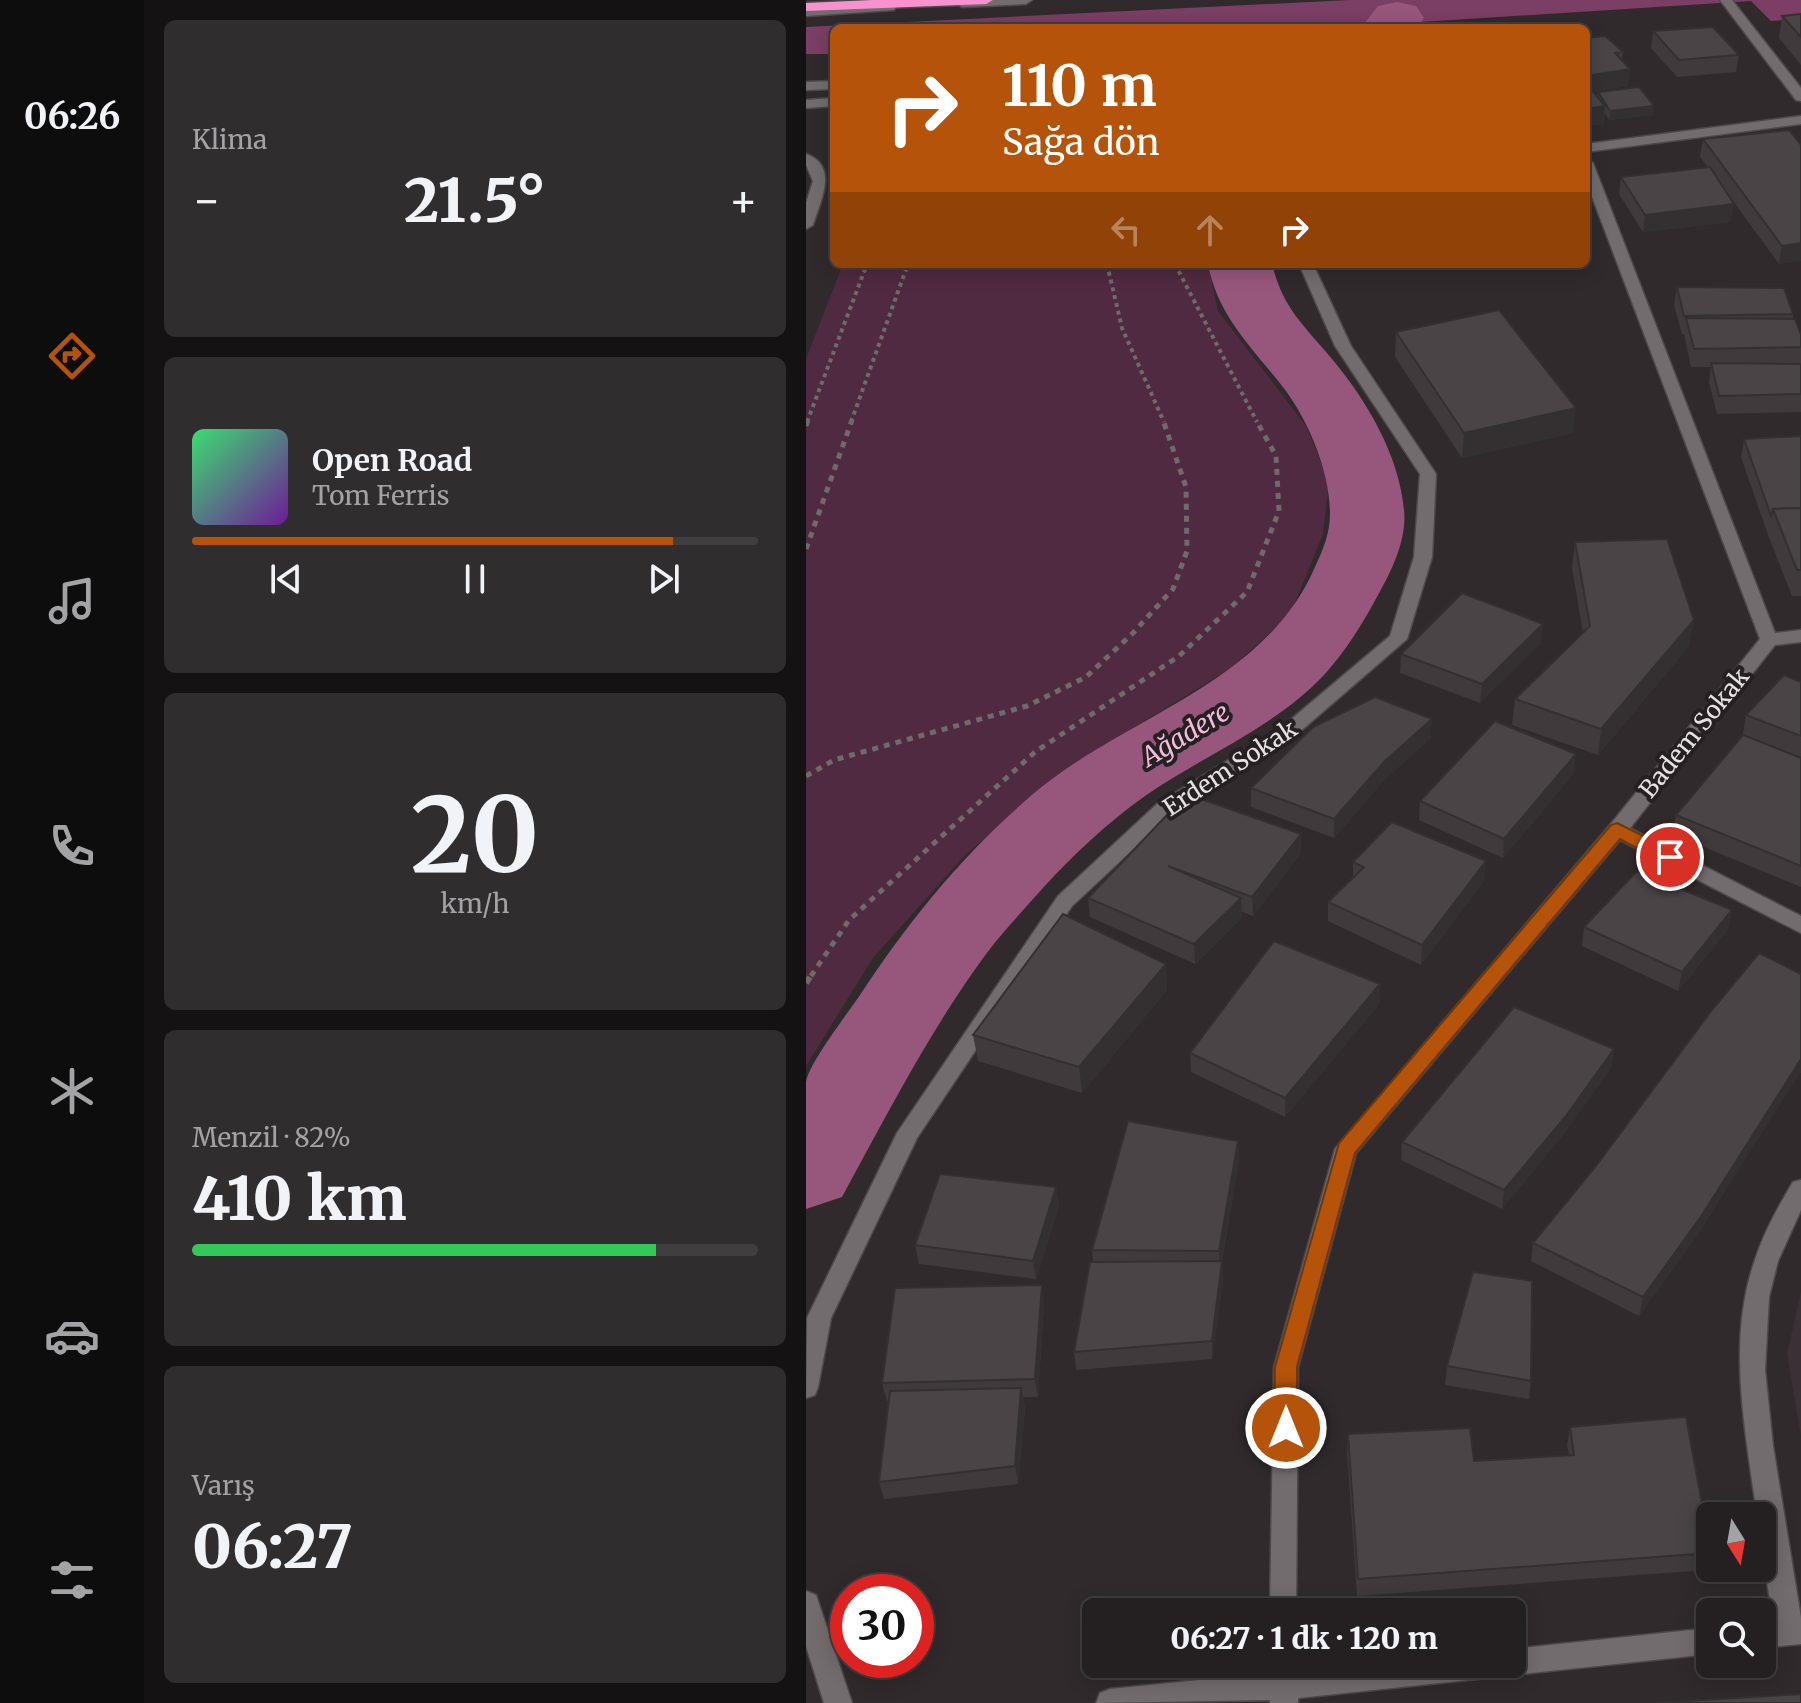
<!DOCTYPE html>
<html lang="tr">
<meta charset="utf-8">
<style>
body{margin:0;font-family:Merriweather,serif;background:#302d2f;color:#f1f3f6;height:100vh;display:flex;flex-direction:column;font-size:30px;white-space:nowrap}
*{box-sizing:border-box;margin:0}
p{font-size:26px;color:#a3a3a5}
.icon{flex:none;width:44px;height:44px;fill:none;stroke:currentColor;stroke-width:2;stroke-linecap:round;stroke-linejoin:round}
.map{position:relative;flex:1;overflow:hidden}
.drawer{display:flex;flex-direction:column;gap:20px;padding:20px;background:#141213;width:662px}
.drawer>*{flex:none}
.banner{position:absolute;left:24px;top:24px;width:760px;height:244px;border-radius:12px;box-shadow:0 4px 20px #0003,0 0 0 2px #413e40;background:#b45309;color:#fff;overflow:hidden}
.needle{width:52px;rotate:169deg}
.tools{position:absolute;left:890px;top:1502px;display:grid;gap:16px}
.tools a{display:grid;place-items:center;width:80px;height:80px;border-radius:12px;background:#242022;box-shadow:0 4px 20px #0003,0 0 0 2px #413e40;font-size:40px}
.speed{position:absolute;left:24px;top:1574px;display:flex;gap:16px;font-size:40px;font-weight:700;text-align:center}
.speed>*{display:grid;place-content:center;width:104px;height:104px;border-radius:50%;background:#242022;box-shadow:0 4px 20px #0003,0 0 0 2px #413e40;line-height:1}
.speed .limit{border:12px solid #d22;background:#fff;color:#111}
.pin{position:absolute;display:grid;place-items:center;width:68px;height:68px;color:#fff;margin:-34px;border:4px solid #fff;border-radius:50%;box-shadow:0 2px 8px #0007}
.me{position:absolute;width:88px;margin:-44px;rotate:0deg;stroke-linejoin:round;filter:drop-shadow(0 0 6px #0008)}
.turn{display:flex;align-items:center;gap:28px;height:168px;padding:0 40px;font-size:36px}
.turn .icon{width:104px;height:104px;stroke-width:2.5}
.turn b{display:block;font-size:56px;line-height:68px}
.lanes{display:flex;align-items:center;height:76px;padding:0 40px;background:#0003;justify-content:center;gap:40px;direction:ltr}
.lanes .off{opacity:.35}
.big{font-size:60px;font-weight:800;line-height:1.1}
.drawer .widget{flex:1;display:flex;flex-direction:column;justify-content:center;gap:12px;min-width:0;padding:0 28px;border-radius:12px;background:#302d2f}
.drawer .dial{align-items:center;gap:0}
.dial b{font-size:104px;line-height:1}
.song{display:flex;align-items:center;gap:24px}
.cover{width:96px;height:96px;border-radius:12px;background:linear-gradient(135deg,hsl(140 70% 55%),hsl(280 70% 35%))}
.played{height:8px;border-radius:4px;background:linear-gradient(90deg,#b45309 85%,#413e40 85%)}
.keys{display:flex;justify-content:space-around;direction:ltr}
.heat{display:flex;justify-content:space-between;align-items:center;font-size:44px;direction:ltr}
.charge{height:12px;border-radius:6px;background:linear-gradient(90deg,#34c759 82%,#413e40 0)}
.trip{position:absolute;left:276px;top:1598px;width:444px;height:80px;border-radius:12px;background:#242022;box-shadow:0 4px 20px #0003,0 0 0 2px #413e40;font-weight:800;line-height:80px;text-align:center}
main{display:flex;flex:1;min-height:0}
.dock{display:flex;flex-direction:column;width:144px;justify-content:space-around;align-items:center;background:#0e0d0e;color:#a3a3a5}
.dock .icon{width:56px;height:56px}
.dock .selected{color:#b45309}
.dock b{font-size:36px;color:#f1f3f6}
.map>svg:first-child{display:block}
</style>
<main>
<nav class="dock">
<b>06:26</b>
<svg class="icon selected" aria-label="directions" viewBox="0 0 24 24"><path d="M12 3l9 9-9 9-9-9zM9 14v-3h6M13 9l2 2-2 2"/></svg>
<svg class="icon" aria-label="music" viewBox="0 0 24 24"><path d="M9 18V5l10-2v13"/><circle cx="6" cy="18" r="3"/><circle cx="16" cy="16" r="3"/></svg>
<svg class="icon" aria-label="phone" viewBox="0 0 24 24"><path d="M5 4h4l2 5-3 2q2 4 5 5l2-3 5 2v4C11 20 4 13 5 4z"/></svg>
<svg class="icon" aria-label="climate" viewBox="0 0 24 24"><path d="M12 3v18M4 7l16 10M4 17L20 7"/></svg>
<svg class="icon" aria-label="car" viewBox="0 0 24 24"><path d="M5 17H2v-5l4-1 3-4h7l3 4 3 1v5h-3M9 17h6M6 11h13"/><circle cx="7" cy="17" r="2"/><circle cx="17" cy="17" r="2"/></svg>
<svg class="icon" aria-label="filters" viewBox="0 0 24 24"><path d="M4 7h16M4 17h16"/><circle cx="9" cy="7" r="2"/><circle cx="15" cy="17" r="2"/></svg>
</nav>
<section class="drawer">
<div class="widget"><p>Klima</p>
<div class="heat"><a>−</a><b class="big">21.5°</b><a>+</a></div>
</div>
<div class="widget">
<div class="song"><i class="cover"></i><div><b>Open Road</b><p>Tom Ferris</p></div></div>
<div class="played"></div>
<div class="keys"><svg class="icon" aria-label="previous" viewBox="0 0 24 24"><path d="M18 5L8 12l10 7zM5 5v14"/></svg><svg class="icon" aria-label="pause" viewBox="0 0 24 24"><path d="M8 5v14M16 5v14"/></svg><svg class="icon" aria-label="next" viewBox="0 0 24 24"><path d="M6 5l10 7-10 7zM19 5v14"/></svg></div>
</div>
<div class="widget dial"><b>20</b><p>km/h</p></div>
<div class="widget"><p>Menzil · 82%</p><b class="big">410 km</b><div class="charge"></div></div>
<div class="widget"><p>Varış</p><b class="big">06:27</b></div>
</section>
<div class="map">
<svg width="995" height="1703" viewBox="0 0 995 1703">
<rect width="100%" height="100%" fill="#302a2d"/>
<!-- built -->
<polygon fill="#3c3037" points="995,1292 995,1436 981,1354"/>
<!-- green -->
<polygon fill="#502a41" points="37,264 402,264 412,311 500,426 523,482 517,534 484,615 425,668 267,765 159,855 67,958 0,1066 0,359"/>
<!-- forest -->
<polygon fill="#7b3e64" points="543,0 995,0 995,19 965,21 945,1 520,28 28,28 28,54 0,54 0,27"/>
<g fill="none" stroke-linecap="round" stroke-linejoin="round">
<!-- river -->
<g fill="#97577d" fill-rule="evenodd">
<polygon points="591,2 610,6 618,18 611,28 555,28 572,6"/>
<path d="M402,264H466C477,309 498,325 526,359C561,401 593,455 598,510C601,539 586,570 572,595C557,623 540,651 518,675C468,728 398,755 339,796C301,823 267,855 236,889C213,915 189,940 170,968C119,1040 78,1120 36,1197L0,1209C0,1179 0,1148 0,1118C0,1107 0,1093 0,1082C3,1063 42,1013 54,995C103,920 159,852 227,794C319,716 458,685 509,567C517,550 524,533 524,514C524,473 504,424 480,391C448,349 412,318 402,264Z"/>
</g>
<defs>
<g id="service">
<polygon points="152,0 226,0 220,4 156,7 150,3"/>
<polygon points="84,3 90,7 88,10 0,16 0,8"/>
<path d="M0,154C33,166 15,200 7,225L0,229V203L7,181L0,165Z"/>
</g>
<g id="minor">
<polygon points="28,81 28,89 0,90 0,82"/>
<polygon points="28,98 28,106 0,108 0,100"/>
<polygon points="995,116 995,124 780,152 780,144"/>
<polygon points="780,159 787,163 969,633 995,630 995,642 969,645 824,828 995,916 995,933 814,840 550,1153 492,1367 490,1612 464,1612 468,1367 529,1149 804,825 954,639 780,181"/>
<polygon points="493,264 507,264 545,346 630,474 626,557 601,639 490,735 365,814 266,906 111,1138 25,1318 12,1387 9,1395 0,1398 1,1318 91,1133 252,896 351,804 476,727 584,636 608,557 614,474 529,346"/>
<path d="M995,1180V1210L972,1261L963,1297L959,1370L967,1446L995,1618V1644L956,1648V1622L967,1621L956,1549V1516H951C940,1432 920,1342 949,1260C958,1232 972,1207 987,1182Z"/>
<polygon points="0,1591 10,1595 46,1703 18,1703 0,1646"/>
<polygon points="904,1628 904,1654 706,1675 700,1673 690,1677 492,1698 492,1703 464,1703 464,1700 290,1703 294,1693 304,1689 463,1673 463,1664 491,1664 491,1671 557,1664 706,1664 706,1649"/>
</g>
<polygon id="tertiary" points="914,0 926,0 995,88 995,101 990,100"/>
<polygon id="motorway" points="67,0 187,0 180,4 0,11 0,3"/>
</defs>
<!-- service casing -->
<use href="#service" stroke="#4e484b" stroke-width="3"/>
<!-- minor casing -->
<use href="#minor" stroke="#4e484b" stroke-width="3"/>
<!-- tertiary casing -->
<use href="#tertiary" stroke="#4e484b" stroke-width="3"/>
<!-- motorway casing -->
<use href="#motorway" stroke="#4e484b" stroke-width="3"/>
<!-- path-far2 -->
<g stroke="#6f6a6c" stroke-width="4" stroke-dasharray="4 4" stroke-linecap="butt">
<polyline points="301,264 316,328 358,422"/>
<polyline points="369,264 451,422"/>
<polyline points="1,422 61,264"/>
<polyline points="45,422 102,264"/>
</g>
<!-- path-far1 -->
<g stroke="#6f6a6c" stroke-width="5" stroke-dasharray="6 6" stroke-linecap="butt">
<polyline points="0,426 2,420"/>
<polyline points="0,549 46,420"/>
<polyline points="0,776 28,760 221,706 280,677 326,634 367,589 381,551 380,487 357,420"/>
<polyline points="5,976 43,920 229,752 373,656 441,592 473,511 470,456 450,420"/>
</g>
<!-- path -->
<polyline stroke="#6f6a6c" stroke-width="6" stroke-dasharray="7 7" stroke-linecap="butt" points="0,983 6,974"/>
<!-- service -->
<use href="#service" fill="#736c6f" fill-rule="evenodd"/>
<!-- minor -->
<use href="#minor" fill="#736c6f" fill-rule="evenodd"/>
<!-- tertiary -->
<use href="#tertiary" fill="#736c6f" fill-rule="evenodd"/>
<!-- motorway -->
<use href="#motorway" fill="#f892cf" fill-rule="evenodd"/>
</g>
<!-- wall -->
<g fill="#403a3d">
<polygon points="995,14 995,65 973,38 976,16"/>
<polygon points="847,31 933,55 930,72 871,77 845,48"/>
<polygon points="780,38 817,52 816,60 822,86 787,91 791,97 792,92 847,115 803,120 799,113 797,124 780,126"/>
<polygon points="897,139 995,145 973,264 919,190 925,222 837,232 813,194 815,177 902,167 894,157"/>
<polygon points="871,287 987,314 987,319 995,335 995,412 911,414 903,382 905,367 885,367 878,334 876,334 868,305"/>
<polygon points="590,332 767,433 656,458 589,357"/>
<polygon points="995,436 995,596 986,596 962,535 935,457 938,439"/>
<polygon points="769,542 883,646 792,755 706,725 709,699 777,632 766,568"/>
<polygon points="735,643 674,703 594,673 595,654"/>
<polygon points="995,682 995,757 937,734 940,715"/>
<polygon points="625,738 577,781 528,838 445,807 445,788"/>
<polygon points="995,758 995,887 866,834 870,815"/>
<polygon points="768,773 697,858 613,820 614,801"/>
<polygon points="495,834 495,853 447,916 436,912 436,917 389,964 284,917 282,898"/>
<polygon points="547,862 678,880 615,965 522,921 522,902 547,878"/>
<polygon points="926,910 922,929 872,991 776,946 778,927"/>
<polygon points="360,964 361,990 276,1093 172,1061 167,1035"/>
<polygon points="995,974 995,1072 989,1080 892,1234 833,1316 725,1261 727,1243"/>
<polygon points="574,1003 479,1117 385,1072 384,1053"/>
<polygon points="808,1049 805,1068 757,1135 696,1209 595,1160 596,1142"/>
<polygon points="432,1141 433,1160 416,1261 417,1280 406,1359 270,1370 268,1352 287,1262 286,1250"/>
<polygon points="250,1187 253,1206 230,1279 113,1264 109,1245"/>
<polygon points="238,1304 232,1397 217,1397 219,1406 212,1484 78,1499 73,1482 83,1401 81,1401 76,1383"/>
<polygon points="641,1366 725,1381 723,1399 639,1385"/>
<polygon points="764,1427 904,1547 904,1557 900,1570 551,1596 541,1452 542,1434 668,1461 763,1455 761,1445"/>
</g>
<!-- shaded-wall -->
<g fill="#343032">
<polygon points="824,69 822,86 780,92 780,76"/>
<polygon points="799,106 797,124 780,126 780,109"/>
<polygon points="848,106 847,115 803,120 804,111"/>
<polygon points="928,204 925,222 837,232 839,215"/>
<polygon points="995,243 995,261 973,264 976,246"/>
<polygon points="770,408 767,433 656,458 658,433"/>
<polygon points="888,620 883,646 792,755 795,729"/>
<polygon points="737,624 735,643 674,703 676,684"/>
<polygon points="626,719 625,738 577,781 528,838 528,819 578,762"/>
<polygon points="770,754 768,773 697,858 698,839"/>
<polygon points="495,834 495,853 447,916 446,897"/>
<polygon points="680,861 678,880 615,965 616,945"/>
<polygon points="435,898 436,917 389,964 388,944"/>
<polygon points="926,910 922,929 872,991 876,972"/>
<polygon points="360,964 361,990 276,1093 273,1067"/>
<polygon points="574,984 574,1003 479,1117 479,1098"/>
<polygon points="808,1049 805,1068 757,1135 696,1209 698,1190"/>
<polygon points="995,1059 995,1072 989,1080 892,1234 833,1316 837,1297"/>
<polygon points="432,1141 433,1160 414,1270 413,1251"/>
<polygon points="250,1187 253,1206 230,1279 227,1261"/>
<polygon points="416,1261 417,1280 406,1359 406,1341"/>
<polygon points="236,1285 238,1304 232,1397 229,1379"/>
<polygon points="215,1388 219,1406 212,1484 209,1466"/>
</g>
<!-- building -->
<g fill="#4a4447" stroke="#343032" stroke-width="2">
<polygon points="995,14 995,37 976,16"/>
<polygon points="907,27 933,55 873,60 847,31"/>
<polygon points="799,36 817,52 809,53 824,69 780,76 780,38"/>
<polygon points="780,83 799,106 780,109"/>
<polygon points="833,87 848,106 804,111 792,92"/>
<polygon points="983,130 995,145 995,243 976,246 897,139"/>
<polygon points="904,167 928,204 839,215 815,177"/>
<polygon points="871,287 978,288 987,314 878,316"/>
<polygon points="693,310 770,408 658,433 590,332"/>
<polygon points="880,318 989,319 995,335 995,347 888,349"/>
<polygon points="905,363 995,364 995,394 913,396"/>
<polygon points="995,436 995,508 967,509 965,516 938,439"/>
<polygon points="995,508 995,570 991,570 967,509"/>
<polygon points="861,539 888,620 795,729 709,699 784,626 769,542"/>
<polygon points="656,593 737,624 676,684 595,654"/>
<polygon points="978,675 995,682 995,736 940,715"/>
<polygon points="569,697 626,719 578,762 528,819 445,788 507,727"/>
<polygon points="689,721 770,754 698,839 614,801"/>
<polygon points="937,735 995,758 995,866 870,815"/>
<polygon points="381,794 495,834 446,897 362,866 435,898 388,944 282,898"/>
<polygon points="586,822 680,861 616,945 522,902 558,867 547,862"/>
<polygon points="831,871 926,910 876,972 778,927"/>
<polygon points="257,914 360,964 273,1067 167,1035"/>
<polygon points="468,941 574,984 479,1098 384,1053"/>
<polygon points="953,953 995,974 995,1059 896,1215 837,1297 727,1243 790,1166 906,1010"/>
<polygon points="708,1007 808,1049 760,1116 698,1190 596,1142"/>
<polygon points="322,1121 432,1141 413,1251 286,1250"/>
<polygon points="134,1174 250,1187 227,1261 109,1245"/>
<polygon points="416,1261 406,1341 268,1352 284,1262"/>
<polygon points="667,1272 726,1281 725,1381 641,1366"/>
<polygon points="236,1285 229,1379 76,1383 89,1288"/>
<polygon points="215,1388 209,1466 73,1482 84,1391"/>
<polygon points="880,1417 904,1547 904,1553 552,1579 542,1434 664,1428 668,1461 768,1455 764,1427"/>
<polygon points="995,1694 995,1703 850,1703"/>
</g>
<!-- route -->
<polygon fill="#b45309" stroke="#753606" stroke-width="2" points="811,823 870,852 873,857 870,862 857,862 814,839 549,1153 491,1367 491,1428 488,1435 480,1438 471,1435 468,1428 469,1367 533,1143 805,825"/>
<g text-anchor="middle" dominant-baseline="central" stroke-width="8" stroke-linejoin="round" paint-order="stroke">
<!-- street labels -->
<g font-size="24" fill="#e6e2e4" stroke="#262023">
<text transform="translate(888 733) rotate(-51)">Badem Sokak</text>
<text transform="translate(424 768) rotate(-33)">Erdem Sokak</text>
</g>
<!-- water labels -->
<g font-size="26" font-style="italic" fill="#f4bcdc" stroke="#262023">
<text transform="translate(379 734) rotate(-31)">Ağadere</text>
</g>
</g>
</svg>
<div class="tools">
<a><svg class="needle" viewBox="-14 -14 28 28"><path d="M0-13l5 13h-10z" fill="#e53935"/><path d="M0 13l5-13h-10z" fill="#a3a3a5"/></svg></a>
<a><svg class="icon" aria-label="search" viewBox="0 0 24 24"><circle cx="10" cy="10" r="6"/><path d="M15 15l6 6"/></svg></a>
</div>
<div class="speed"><div class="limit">30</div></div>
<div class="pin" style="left:864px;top:857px;background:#d93025"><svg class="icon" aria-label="arrive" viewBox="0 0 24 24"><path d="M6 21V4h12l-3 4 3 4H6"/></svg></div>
<svg class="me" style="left:480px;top:1428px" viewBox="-20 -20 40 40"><circle r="17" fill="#b45309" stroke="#fff" stroke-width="3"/><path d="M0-11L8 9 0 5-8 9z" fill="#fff"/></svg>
<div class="trip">06:27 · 1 dk · 120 m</div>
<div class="banner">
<div class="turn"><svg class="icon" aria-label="right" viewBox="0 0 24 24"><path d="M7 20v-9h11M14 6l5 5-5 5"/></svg><div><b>110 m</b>Sağa dön</div></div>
<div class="lanes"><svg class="icon off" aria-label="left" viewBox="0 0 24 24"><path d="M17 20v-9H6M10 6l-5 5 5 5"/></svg><svg class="icon off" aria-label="ahead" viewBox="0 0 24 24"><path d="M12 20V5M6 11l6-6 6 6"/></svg><svg class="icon" aria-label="right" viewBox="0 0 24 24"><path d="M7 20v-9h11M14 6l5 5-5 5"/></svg></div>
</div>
</div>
</main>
